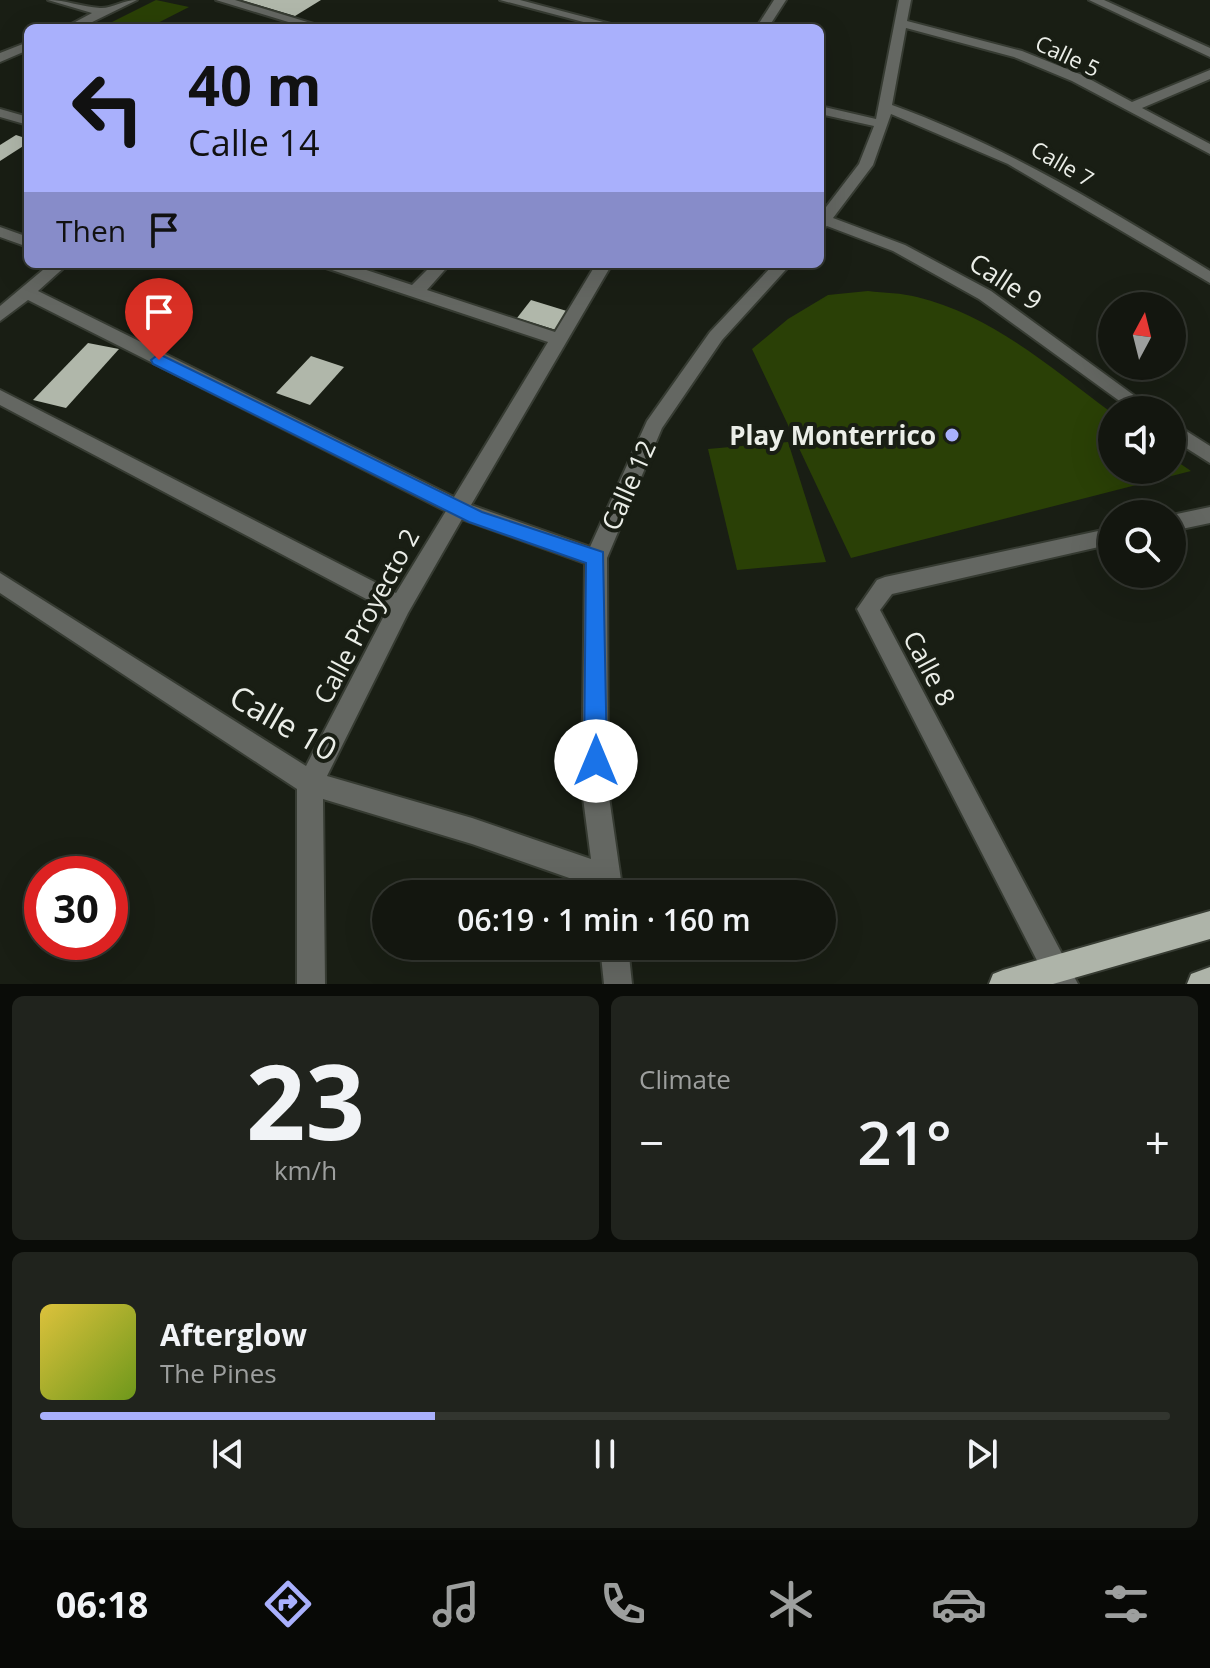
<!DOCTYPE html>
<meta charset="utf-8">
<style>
body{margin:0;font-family:"Open Sans",sans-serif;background:#20231d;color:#f1f3f6;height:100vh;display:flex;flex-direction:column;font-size:30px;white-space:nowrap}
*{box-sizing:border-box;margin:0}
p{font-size:26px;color:#9d9f9e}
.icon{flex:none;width:44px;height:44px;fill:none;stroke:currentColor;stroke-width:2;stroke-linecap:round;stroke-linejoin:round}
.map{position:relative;height:984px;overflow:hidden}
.panel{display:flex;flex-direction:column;gap:12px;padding:12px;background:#0a0c08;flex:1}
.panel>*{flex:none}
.guide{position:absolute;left:24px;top:24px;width:800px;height:244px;border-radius:12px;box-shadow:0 8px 32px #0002,0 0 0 2px #32352f;background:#a9b0fc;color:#111;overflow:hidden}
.needle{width:52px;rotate:7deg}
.tools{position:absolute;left:1098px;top:292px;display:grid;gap:16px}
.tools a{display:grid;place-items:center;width:88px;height:88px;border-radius:50%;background:#13160f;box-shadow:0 8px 32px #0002,0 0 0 2px #32352f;font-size:40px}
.speed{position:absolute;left:24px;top:856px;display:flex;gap:16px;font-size:40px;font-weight:700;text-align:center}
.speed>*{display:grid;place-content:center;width:104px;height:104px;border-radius:50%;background:#13160f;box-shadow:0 8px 32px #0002,0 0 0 2px #32352f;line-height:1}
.speed .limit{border:12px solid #d22;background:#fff;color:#111}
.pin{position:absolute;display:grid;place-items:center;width:68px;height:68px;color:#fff;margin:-82px -34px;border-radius:50% 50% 50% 0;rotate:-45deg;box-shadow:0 0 8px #0007}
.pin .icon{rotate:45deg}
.me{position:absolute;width:88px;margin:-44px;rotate:0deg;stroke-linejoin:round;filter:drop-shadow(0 0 6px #0008)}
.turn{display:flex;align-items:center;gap:28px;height:168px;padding:0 32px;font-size:36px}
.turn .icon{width:104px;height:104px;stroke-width:2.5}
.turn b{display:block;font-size:56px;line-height:68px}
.then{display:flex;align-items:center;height:76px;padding:0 32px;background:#0003;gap:16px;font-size:30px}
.big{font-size:60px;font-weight:600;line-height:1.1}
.panel .widget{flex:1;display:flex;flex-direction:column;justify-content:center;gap:12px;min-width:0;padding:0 28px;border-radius:12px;background:#20231d}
.panel .dial{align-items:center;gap:0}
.dial b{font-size:104px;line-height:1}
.song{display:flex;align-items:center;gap:24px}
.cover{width:96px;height:96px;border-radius:12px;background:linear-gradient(135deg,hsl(50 70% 55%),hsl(80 70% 35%))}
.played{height:8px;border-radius:4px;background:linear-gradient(90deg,#a9b0fc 35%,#32352f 35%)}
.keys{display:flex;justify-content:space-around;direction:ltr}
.heat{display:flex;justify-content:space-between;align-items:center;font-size:44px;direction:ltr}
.panel .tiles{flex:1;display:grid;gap:12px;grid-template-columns:1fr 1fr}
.widget:last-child{grid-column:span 2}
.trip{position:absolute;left:372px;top:880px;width:464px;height:80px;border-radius:40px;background:#13160f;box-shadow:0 8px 32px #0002,0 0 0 2px #32352f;font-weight:600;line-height:80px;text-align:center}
.menu{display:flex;height:128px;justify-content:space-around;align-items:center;background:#080906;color:#9d9f9e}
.menu .icon{width:56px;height:56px}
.menu .on{color:#a9b0fc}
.menu b{font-size:36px;color:#f1f3f6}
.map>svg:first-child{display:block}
</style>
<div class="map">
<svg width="1210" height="984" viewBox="0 0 1210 984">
<rect width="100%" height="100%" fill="#191e14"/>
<!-- green -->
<g fill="#2a4006">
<polygon points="156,0 189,7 148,28 106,25"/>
<path d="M868,291C884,293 902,293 917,297C992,315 1052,369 1112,413V470H1172V458L1191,471L851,558L752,349L788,319L828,295Z"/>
<polygon points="788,442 826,562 737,570 708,449"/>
</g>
<!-- building -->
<g fill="#b0b7aa">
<polygon points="241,0 321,0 295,16"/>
<polygon points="16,135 28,139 28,143 0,161 0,145"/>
<polygon points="531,300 570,312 556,330 517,318"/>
<polygon points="88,343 119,349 66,408 33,400"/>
<polygon points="311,356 344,367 310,405 276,393"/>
</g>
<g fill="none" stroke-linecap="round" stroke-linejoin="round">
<defs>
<g id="minor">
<path d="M48,0C66,0 82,7 100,8C111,9 123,0 137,0L80,28H64L92,13Z"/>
<polygon points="216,0 235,0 327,28 308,28"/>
<polygon points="500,0 520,0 626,28 606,28"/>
<polygon points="774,0 786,0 768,28 756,28"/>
<path d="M899,0H911L907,21L1022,51L1082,75L1132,102L1210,70V79L1142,108L1210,144V154L1072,81L1014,57L906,28L892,105C1006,146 1107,208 1210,271V283L1008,164L891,114L873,165L833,218L905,245L991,291L1154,410H1132L979,299L893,251L827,226L820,230V215L859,164L874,126L820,114V106L876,119Z"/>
<polygon points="1089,0 1104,0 1210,48 1210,57"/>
<polygon points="28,42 28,50 0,62 0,53"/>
<polygon points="0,109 28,117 28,125 0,117"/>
<polygon points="0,227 28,237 28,247 0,237"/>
<path d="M50,264H68L38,291L454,497L548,342L326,268L324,264H348L412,285L433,264H450L427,290L555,332L596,264H612L471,505L590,547L647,421L710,332L774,264H791L722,340L662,428L607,558L608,790L623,894H595V887L472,844L323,799L325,984H297V789L0,593V573L306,766L387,610L0,405V390L396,593L446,511L28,300L0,321V306ZM462,519L585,563L582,790L591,859L472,818L327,776L408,613Z"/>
<polygon points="1172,422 1210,446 1210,463 1172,439"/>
<polygon points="1210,507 1210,523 1172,531 1172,515"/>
<polygon points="1112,528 1112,544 892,594 880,610 1078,984 1049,984 857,609 877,580 885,577"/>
<polygon points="600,946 628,946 632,984 604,984"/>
</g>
<g id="major">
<polygon points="1210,911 1210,939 1053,984 989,984 993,974 1003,970"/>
<polygon points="1210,967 1210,984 1187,984 1191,974"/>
</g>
</defs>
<!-- minor casing -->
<use href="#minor" stroke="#363b32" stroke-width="4"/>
<!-- major casing -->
<use href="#major" stroke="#363b32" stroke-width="4"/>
<!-- minor -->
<use href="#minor" fill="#646762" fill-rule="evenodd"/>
<!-- major -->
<use href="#major" fill="#aeb4a9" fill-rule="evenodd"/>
</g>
<!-- route -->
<polygon fill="#1a73e8" stroke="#114b97" stroke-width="2" points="159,354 482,512 603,552 607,761 604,769 596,772 588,769 584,761 586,563 469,522 153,364 151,360"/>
<!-- markers -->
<circle fill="#a9b0fc" stroke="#191e14" stroke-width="3" cx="952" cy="435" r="8"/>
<g text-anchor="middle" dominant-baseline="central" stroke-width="8" stroke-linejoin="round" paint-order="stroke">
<!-- far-street labels -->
<g font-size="22" fill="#ebeee8" stroke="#191e14">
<text transform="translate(1068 55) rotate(25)">Calle 5</text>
<text transform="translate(1063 163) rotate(30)">Calle 7</text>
</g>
<!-- street labels -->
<g font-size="26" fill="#ebeee8" stroke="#191e14">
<text transform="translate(1006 281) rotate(33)">Calle 9</text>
<text transform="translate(628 485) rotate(-66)">Calle 12</text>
<text transform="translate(366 616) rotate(-62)">Calle Proyecto 2</text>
<text transform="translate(930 668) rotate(62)">Calle 8</text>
</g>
<!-- poi labels -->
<g font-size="26" font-weight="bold" fill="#ebeee8" stroke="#191e14" text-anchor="end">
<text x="936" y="435">Play Monterrico</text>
</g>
<!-- near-street labels -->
<g font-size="32" fill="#ebeee8" stroke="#191e14">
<text transform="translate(284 722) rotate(30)">Calle 10</text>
</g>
</g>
</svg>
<div class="tools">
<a><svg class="needle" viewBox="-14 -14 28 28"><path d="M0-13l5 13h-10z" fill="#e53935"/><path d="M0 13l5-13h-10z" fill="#9d9f9e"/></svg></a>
<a><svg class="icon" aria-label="sound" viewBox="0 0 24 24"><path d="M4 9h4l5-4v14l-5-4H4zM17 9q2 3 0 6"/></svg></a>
<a><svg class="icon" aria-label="search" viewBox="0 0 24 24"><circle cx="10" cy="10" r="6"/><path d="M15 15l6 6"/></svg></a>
</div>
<div class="speed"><div class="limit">30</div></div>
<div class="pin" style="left:159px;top:360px;background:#d93025"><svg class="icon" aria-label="arrive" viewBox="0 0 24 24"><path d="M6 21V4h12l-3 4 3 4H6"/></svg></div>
<svg class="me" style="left:596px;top:761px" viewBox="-20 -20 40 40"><circle r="19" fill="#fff"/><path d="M0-13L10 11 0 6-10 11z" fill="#1a73e8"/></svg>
<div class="trip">06:19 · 1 min · 160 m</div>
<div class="guide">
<div class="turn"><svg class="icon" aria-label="left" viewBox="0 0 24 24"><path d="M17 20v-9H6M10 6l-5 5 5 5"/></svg><div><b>40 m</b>Calle 14</div></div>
<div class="then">Then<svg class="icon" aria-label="arrive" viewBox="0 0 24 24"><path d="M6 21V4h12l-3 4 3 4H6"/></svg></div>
</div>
</div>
<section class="panel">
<div class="tiles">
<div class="widget dial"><b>23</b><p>km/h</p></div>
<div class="widget"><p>Climate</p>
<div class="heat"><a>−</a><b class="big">21°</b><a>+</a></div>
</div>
<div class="widget">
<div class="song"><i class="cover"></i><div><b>Afterglow</b><p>The Pines</p></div></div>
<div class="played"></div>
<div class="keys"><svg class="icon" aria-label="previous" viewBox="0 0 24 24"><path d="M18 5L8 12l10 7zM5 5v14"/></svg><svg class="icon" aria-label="pause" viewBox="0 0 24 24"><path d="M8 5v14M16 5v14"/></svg><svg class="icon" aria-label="next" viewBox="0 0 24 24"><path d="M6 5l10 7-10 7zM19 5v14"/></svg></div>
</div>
</div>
</section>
<nav class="menu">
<b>06:18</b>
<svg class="icon on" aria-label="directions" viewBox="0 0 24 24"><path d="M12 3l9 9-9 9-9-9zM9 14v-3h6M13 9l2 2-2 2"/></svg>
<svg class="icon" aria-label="music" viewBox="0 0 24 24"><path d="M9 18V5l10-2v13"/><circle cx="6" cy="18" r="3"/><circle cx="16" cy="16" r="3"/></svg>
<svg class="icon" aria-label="phone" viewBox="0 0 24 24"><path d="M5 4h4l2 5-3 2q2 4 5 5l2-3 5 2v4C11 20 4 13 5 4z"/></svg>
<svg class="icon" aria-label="climate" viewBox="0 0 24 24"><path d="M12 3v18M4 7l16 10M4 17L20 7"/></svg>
<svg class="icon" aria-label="car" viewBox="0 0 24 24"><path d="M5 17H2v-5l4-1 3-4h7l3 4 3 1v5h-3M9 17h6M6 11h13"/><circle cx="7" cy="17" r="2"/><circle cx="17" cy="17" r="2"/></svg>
<svg class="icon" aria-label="filters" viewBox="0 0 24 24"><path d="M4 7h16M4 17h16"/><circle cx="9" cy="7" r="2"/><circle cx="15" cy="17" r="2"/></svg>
</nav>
